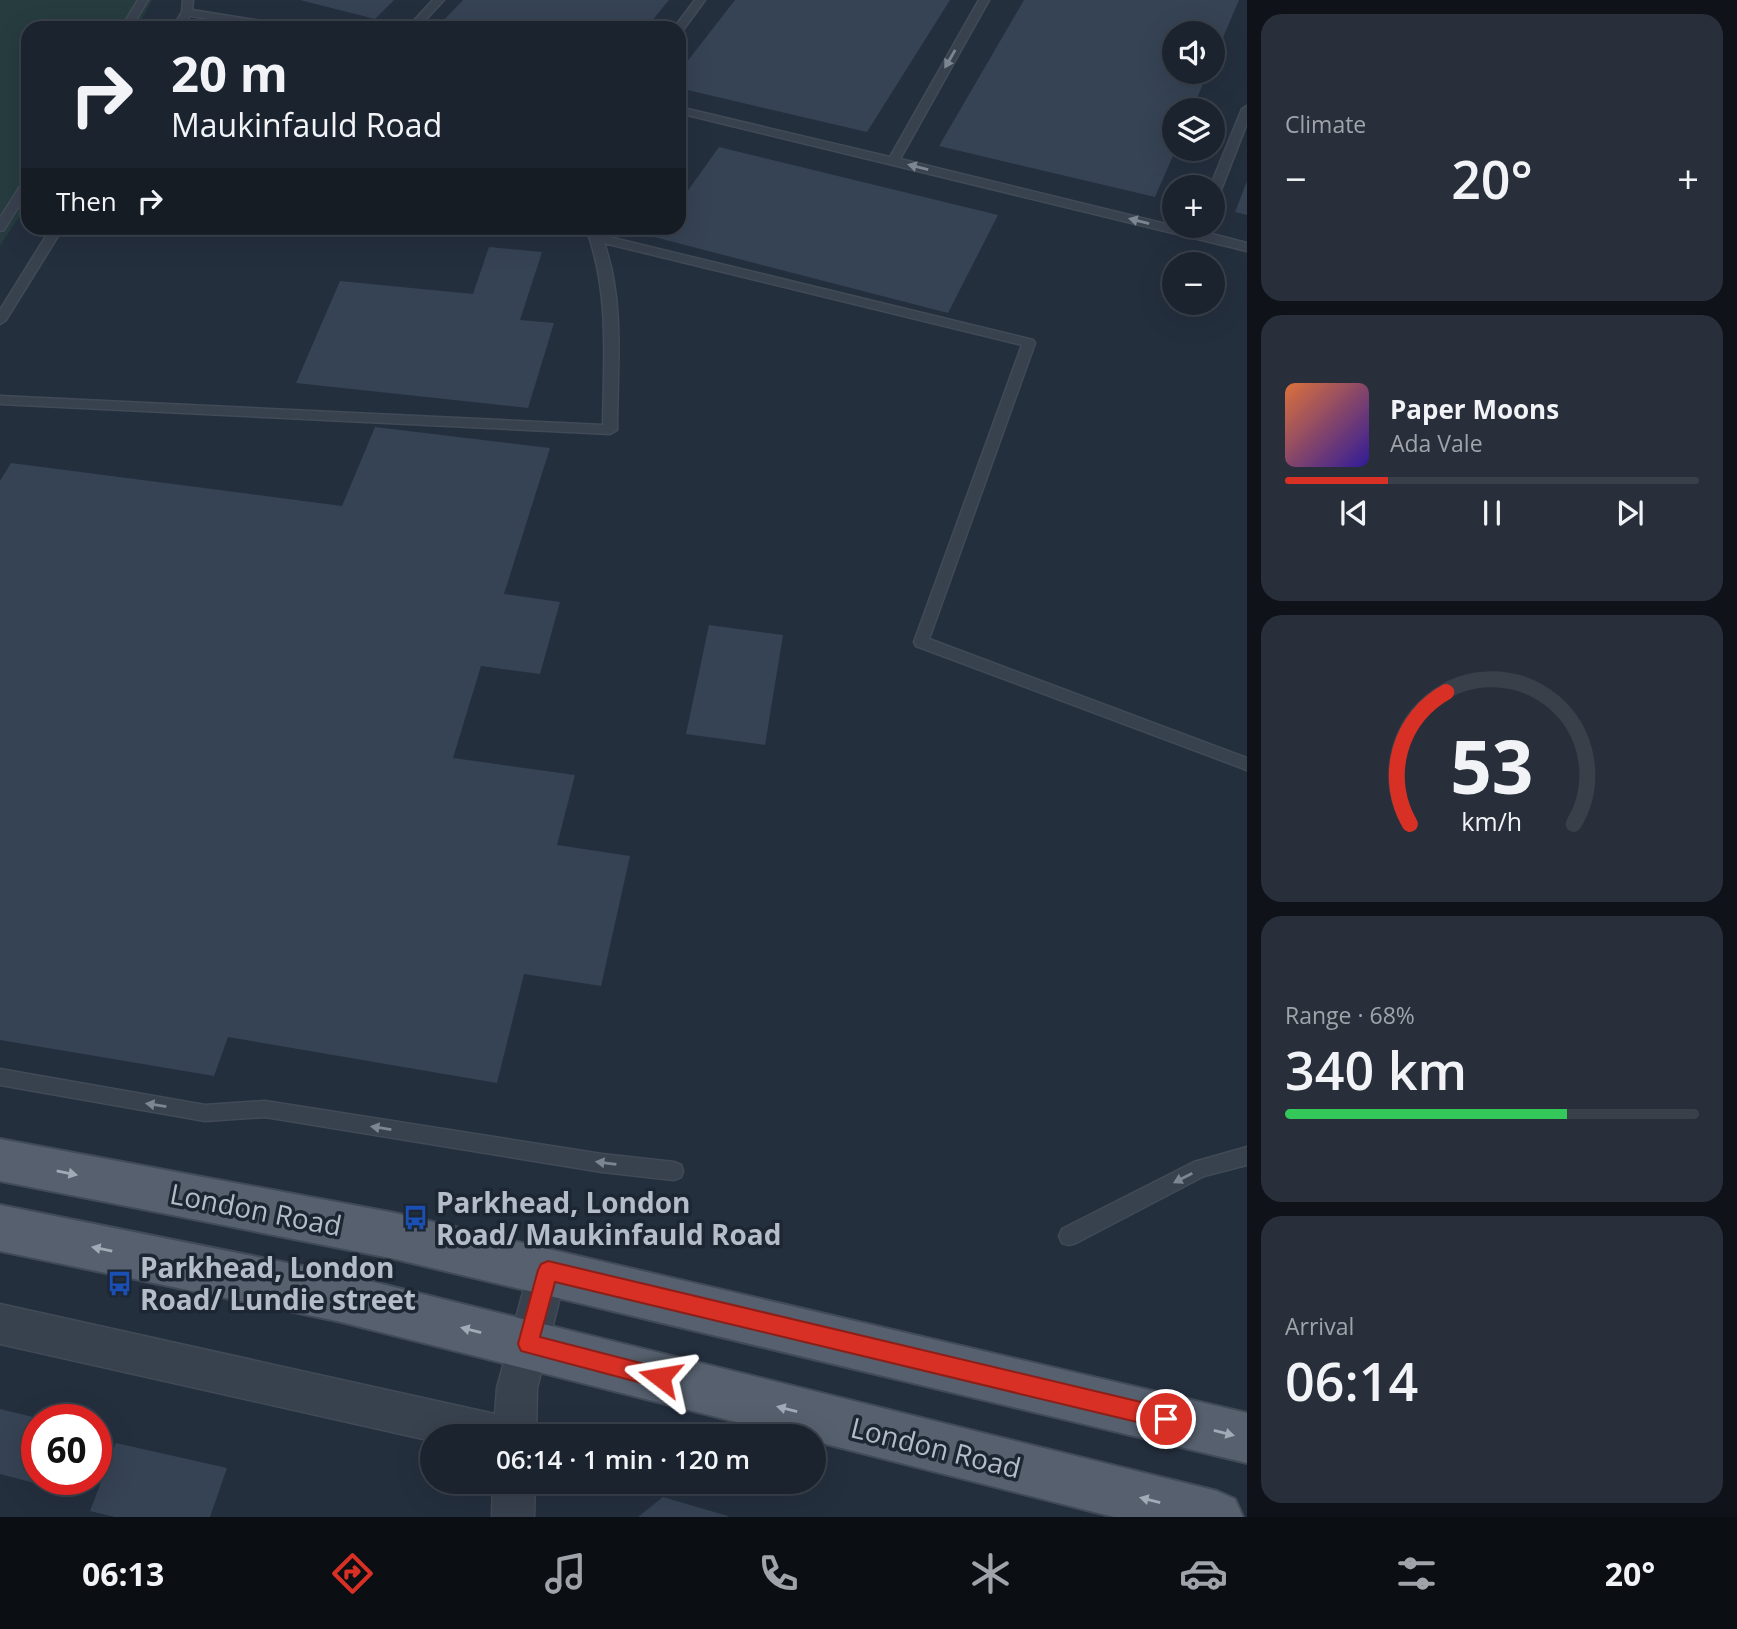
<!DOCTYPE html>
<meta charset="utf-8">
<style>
body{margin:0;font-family:"Open Sans",sans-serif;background:#282f3a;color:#f1f3f6;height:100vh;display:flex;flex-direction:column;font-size:26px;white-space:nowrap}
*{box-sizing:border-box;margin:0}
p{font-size:23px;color:#a0a4aa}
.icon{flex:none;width:38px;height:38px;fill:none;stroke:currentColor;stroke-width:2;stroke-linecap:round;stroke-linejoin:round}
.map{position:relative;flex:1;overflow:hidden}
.drawer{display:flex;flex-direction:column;gap:14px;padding:14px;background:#0f1319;width:490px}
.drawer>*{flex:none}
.banner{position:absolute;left:21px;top:21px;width:665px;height:214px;border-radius:21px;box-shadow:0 7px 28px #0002,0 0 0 2px #39404a;background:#1b232e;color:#f1f3f6;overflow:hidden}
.buttons{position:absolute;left:1162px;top:21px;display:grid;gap:14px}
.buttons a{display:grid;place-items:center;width:63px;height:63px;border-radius:50%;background:#1b232e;box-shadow:0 7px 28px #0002,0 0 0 2px #39404a;font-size:35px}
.speed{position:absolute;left:21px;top:1404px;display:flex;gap:14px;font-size:35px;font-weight:700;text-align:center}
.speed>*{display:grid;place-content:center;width:91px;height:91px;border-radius:50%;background:#1b232e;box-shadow:0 7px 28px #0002,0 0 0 2px #39404a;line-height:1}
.speed .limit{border:10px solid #d22;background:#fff;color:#111}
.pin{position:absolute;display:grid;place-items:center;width:60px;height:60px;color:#fff;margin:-30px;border:4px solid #fff;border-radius:50%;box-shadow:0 2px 7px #0007}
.me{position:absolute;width:77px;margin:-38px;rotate:284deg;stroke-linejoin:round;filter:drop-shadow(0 0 5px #0008)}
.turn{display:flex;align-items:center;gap:24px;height:147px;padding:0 35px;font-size:32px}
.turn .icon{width:91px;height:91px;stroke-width:2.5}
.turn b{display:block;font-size:49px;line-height:60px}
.then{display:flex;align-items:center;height:66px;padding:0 35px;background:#0003;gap:14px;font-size:26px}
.big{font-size:52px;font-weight:600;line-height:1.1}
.drawer .card{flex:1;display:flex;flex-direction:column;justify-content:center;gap:10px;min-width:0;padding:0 24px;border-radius:21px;background:#282f3a}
.drawer .dial{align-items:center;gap:0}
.dial svg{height:182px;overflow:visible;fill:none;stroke:#39404a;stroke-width:7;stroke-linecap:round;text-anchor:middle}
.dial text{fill:#f1f3f6;stroke:none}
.song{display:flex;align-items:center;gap:21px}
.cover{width:84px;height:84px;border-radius:10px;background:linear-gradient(135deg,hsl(20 70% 55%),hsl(250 70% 35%))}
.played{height:7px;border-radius:4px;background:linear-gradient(90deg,#d93025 25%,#39404a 25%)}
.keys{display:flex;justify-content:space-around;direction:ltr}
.heat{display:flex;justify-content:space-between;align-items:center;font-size:38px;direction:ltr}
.charge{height:10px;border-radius:5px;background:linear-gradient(90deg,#34c759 68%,#39404a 0)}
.trip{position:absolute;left:420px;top:1424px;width:406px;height:70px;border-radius:35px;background:#1b232e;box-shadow:0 7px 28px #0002,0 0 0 2px #39404a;font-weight:600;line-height:70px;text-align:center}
.tab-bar{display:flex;height:112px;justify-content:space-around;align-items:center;background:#0b0e12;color:#a0a4aa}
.tab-bar .icon{width:49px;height:49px}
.tab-bar .selected{color:#d93025}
.tab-bar b{font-size:32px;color:#f1f3f6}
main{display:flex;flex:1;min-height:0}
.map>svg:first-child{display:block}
</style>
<main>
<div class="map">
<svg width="1247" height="1517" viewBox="0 0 1247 1517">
<rect width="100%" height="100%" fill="#242f3e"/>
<!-- green -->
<polygon fill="#263c3f" points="0,0 152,0 137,28 28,28 28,203 0,246"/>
<!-- building -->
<g fill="#364354">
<polygon points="300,0 394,0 375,19"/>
<polygon points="463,0 669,0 646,28 436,28"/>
<polygon points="735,0 950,0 867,132 679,88 679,72"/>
<polygon points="1024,0 1239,0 1213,61 1213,33 1174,33 1174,72 1208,72 1192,110 1174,110 1176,149 1155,197 939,146"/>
<polygon points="719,147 998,215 948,313 654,237 661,228 679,228 679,203"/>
<polygon points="1247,181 1247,215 1235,212"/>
<polygon points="489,247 542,252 520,320 554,323 528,408 296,383 340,281 473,294"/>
<polygon points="375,427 550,448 504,594 560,602 540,674 481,666 453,758 575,775 557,845 630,856 601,986 524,974 497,1083 228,1037 214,1076 0,1040 0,481 11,463 342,506"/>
<polygon points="709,625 783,635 765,745 686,734"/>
<polygon points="0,1409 37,1418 37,1479 45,1479 42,1485 0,1474"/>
<polygon points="116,1443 227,1468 210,1517 115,1517 90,1511"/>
<polygon points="663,1497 728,1516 727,1517 638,1517"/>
</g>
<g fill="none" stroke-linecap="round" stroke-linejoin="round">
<defs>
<g id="lane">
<polygon points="138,0 148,0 131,28 121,28"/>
<polygon points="183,0 193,0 192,10 286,25 291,28 267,28 190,16 182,28 172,28 182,12"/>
<polygon points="433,0 444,0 418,28 407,28"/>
<polygon points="695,0 705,0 683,30 674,28"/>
<polygon points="979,0 989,0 900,159 1174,226 1193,229 1194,226 1206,226 1204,232 1247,243 1247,251 679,113 679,107 890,157"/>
<polygon points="1247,106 1247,123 1219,195 1213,198 1213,187 1210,187 1242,109"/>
<polygon points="28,179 28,191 4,230 0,231 0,218 24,180"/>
<polygon points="51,228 63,228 6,320 0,324 0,310"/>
<path d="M586,228H598L601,235L1033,340L1035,343L929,639L1247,758V770L916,646L914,642L1022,345L604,243C625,301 617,370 617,430L610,434L0,404V396L603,425C604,359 610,292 586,228Z"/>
<polygon points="0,1069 205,1105 265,1101 602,1154 674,1162 681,1165 683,1171 681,1177 674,1180 602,1172 265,1117 205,1121 0,1085"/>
<polygon points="1247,1147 1247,1165 1204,1176 1076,1243 1069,1245 1062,1243 1059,1236 1062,1229 1194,1162"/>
</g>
<g id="street">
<polygon points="548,1251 562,1257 567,1270 537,1388 536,1437 432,1437 432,1441 0,1344 0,1304 495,1414 497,1388 529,1270 534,1257"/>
<polygon points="493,1482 535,1482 534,1517 492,1517"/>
</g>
<g id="primary">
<polygon points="0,1139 395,1213 1247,1413 1247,1463 395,1259 0,1181"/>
<polygon points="0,1205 337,1273 1217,1491 1235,1499 1243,1517 1114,1517 814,1441 814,1437 796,1437 337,1321 0,1251"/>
</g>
</defs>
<!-- lane casing -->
<use href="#lane" stroke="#414a57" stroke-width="3"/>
<!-- street casing -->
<use href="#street" stroke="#414a57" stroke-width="3"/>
<!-- primary casing -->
<use href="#primary" stroke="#414a57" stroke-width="4"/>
<!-- lane -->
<use href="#lane" fill="#38414e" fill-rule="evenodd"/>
<!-- street -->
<use href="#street" fill="#38414e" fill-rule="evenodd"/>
<!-- primary -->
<use href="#primary" fill="#56606e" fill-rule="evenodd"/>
</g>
<!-- one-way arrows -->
<defs><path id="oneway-solid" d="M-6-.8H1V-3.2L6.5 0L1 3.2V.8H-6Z" transform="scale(1.75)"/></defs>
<g fill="#7c8592">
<use href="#oneway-solid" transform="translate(950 59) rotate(120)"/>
<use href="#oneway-solid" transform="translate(918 167) rotate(-166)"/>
<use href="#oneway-solid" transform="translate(1139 221) rotate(-166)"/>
<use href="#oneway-solid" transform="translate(156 1105) rotate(-171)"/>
<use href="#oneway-solid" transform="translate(381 1128) rotate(-171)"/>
<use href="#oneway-solid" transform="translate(606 1163) rotate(-173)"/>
<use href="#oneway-solid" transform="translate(1183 1178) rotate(153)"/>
</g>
<g fill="#a1aab7">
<use href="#oneway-solid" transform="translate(67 1173) rotate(11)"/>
<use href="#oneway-solid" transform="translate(102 1249) rotate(-168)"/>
<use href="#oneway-solid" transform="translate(471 1330) rotate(-166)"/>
<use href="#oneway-solid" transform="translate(787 1409) rotate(-166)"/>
<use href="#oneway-solid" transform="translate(1224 1433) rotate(14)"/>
<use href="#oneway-solid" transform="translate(1150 1500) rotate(-166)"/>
</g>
<!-- route -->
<polygon fill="#d93025" stroke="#8d1f18" stroke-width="2" points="548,1261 1166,1408 1174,1412 1177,1419 1174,1426 1166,1429 555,1282 540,1337 668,1370 671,1377 668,1385 660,1388 521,1351 518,1344 538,1270 541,1264"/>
<!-- icons -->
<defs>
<symbol id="bus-bare" viewBox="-9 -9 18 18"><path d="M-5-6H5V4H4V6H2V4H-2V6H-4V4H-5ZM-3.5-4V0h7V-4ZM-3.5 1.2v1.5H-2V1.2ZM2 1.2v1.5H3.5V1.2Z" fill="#1a4fb4" stroke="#1d2633" stroke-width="2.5" paint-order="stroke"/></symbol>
</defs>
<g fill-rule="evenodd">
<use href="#bus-bare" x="398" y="1200" width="35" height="35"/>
<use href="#bus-bare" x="102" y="1266" width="35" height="35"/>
</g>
<g text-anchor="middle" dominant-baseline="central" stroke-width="7" stroke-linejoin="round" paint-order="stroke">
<!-- near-poi labels -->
<g font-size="28" font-weight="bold" fill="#b4bcc9" stroke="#1d2633" text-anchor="start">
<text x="436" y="1202">Parkhead, London<tspan x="436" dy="32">Road/ Maukinfauld Road</tspan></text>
<text x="140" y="1267">Parkhead, London<tspan x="140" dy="32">Road/ Lundie street</tspan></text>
</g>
<!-- near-street labels -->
<g font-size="28" fill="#b4bcc9" stroke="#1d2633">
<text transform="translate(256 1209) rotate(11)">London Road</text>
<text transform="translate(936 1447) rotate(14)">London Road</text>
</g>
</g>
</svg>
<div class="buttons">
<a><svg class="icon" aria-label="sound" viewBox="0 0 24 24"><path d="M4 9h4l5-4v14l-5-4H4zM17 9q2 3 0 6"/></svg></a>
<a><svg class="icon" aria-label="layers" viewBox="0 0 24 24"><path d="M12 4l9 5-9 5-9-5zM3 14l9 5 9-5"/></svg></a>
<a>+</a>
<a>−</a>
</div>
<div class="speed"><div class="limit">60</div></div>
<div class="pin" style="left:1166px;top:1419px;background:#d93025"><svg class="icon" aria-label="arrive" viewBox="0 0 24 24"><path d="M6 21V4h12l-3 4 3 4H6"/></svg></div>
<svg class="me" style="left:660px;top:1377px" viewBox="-20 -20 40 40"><path d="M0-17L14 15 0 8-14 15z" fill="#d93025" stroke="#fff" stroke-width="4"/></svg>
<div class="trip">06:14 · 1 min · 120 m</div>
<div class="banner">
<div class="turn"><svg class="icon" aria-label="right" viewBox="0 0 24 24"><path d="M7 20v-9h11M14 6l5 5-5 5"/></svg><div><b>20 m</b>Maukinfauld Road</div></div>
<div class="then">Then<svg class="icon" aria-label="right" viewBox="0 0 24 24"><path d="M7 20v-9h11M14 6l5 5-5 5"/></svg></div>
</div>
</div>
<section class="drawer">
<div class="card"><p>Climate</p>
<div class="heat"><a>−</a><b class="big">20°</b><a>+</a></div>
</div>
<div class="card">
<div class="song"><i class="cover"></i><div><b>Paper Moons</b><p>Ada Vale</p></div></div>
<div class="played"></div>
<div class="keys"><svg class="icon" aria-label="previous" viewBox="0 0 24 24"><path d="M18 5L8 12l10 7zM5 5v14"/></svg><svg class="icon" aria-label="pause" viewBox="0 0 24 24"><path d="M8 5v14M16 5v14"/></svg><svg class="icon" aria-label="next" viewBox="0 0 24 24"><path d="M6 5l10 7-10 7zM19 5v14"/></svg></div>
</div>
<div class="card dial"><svg viewBox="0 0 100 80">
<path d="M14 69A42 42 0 1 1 86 69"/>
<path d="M14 69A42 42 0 0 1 30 11" stroke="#d93025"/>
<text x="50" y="56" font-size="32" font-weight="700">53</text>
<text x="50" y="72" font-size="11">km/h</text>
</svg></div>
<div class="card"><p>Range · 68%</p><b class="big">340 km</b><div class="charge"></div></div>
<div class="card"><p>Arrival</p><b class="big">06:14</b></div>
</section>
</main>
<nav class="tab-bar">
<b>06:13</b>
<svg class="icon selected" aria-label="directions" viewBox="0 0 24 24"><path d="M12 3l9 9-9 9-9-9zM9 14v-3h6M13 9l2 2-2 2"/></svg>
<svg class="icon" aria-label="music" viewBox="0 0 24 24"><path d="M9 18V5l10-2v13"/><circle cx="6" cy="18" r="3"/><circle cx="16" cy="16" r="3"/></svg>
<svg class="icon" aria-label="phone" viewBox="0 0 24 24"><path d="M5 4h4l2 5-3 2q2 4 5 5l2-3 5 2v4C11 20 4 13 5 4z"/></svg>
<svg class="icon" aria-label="climate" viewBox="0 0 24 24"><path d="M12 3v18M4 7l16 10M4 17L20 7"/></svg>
<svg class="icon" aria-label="car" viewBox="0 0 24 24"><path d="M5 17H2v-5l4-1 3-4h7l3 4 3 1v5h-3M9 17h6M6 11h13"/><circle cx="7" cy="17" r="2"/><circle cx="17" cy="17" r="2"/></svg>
<svg class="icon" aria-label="filters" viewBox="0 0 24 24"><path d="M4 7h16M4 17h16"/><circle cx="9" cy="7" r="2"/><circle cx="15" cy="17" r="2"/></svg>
<b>20°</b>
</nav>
